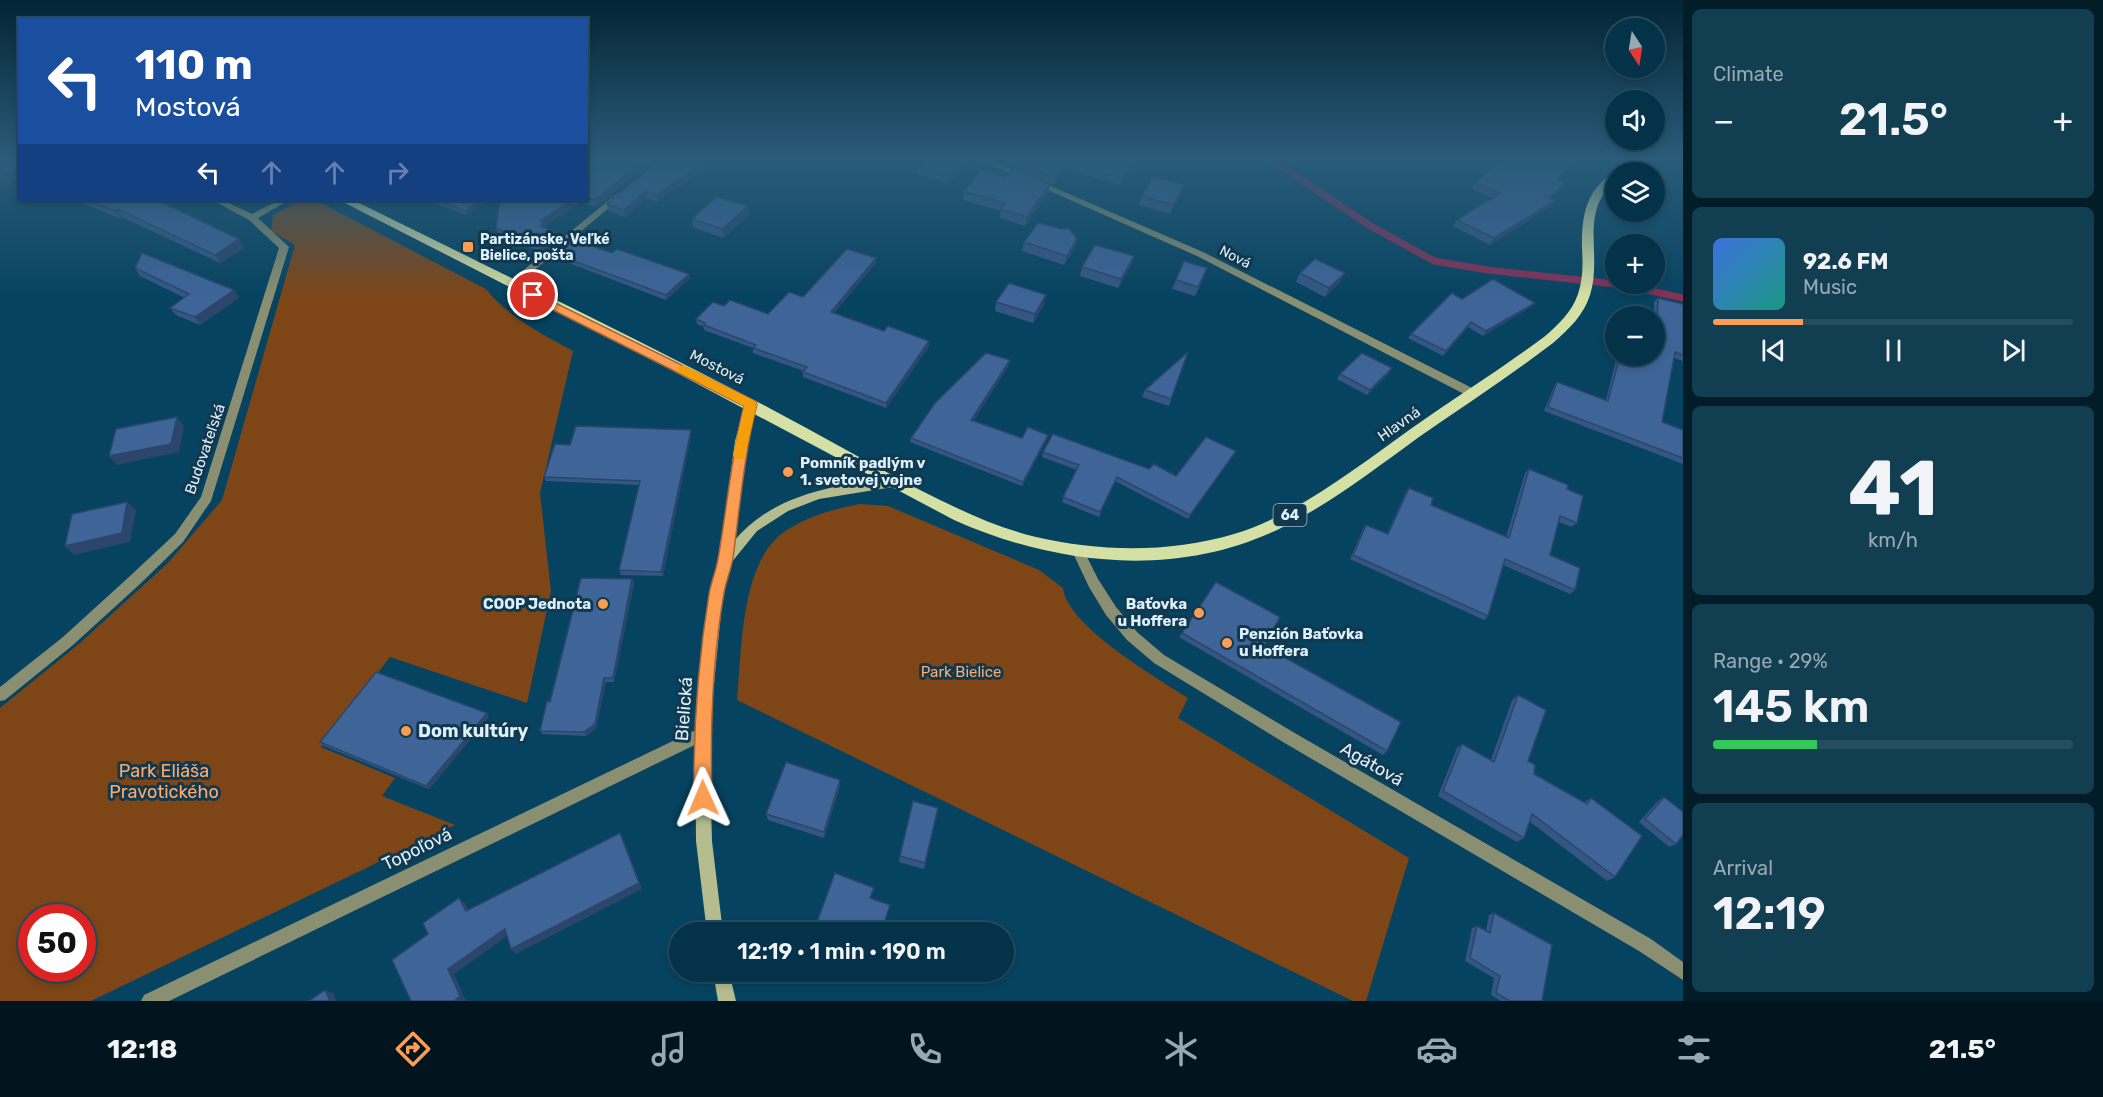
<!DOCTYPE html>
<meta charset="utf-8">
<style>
body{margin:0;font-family:Rubik,sans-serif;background:#123e52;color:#f1f3f6;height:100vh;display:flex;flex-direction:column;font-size:22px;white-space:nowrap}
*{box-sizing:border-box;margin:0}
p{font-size:20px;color:#97aab4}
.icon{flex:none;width:33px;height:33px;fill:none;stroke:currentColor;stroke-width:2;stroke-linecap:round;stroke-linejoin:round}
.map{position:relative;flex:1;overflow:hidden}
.sheet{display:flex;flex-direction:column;gap:9px;padding:9px;background:#021c28;width:420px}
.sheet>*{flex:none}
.guide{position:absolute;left:18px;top:18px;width:570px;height:183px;border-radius:0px;box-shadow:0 3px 9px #0003,0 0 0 2px #254d60;background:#1a4fa0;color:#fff;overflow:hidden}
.needle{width:39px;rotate:168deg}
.fabs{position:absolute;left:1605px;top:18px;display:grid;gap:12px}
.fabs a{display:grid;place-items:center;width:60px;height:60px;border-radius:50%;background:#043248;box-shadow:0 3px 9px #0003,0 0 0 2px #254d60;font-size:30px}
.speed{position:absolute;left:18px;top:904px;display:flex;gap:12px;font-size:30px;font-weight:700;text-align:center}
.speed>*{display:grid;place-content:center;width:78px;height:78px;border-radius:50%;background:#043248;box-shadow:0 3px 9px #0003,0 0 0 2px #254d60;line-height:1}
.speed .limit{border:9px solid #d22;background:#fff;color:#111}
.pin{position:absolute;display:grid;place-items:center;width:51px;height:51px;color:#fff;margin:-26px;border:3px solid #fff;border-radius:50%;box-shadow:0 2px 6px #0007}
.me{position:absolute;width:66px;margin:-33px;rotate:359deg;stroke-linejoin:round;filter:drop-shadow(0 0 4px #0008)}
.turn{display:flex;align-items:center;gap:21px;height:126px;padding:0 18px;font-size:27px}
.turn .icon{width:78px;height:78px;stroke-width:2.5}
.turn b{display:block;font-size:42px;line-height:51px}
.lanes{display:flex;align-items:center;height:57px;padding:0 18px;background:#0003;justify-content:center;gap:30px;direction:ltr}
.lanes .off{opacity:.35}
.big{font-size:45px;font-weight:600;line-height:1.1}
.sheet .widget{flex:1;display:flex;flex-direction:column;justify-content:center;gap:9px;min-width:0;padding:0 21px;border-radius:9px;background:#123e52}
.sheet .dial{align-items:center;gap:0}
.dial b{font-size:78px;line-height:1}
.song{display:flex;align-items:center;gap:18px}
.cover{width:72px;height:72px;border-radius:9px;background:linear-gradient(135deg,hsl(220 70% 55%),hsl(170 70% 35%))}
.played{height:6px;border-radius:3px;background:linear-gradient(90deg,#fc9d53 25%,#254d60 25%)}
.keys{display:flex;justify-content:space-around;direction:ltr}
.heat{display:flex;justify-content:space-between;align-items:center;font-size:33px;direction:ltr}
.charge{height:9px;border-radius:4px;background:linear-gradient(90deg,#34c759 29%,#254d60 0)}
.trip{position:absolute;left:669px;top:922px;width:345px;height:60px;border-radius:30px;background:#043248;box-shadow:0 3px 9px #0003,0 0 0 2px #254d60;font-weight:600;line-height:60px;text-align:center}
.tabs{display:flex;height:96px;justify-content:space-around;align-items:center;background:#02141d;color:#97aab4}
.tabs .icon{width:42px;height:42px}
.tabs .on{color:#fc9d53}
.tabs b{font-size:27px;color:#f1f3f6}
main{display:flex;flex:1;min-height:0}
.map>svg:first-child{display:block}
</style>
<main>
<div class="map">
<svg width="1683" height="1001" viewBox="0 0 1683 1001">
<rect width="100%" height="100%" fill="#064360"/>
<!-- green -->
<g fill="#7e4617" fill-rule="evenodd">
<path d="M302,200L317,201L486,289C508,317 542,334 573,351L540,493L551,591L527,703L390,657L321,747L395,778L382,796L455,825L91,1001H0V708L80,643L168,563L222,500L295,245L271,231L273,215ZM32,918H82V969H32Z"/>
<path d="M860,504L888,506L1039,570L1063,588C1067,626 1157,678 1188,698L1178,718L1409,858L1366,1001H1353L737,700C742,650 740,559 787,530C810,515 835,509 860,504Z"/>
</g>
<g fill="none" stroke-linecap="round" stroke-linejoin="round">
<!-- stream -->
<polyline stroke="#863056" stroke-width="7" points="1269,158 1369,225 1434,261 1488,270 1625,285 1683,298"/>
<!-- street -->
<g fill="#8a8f72" fill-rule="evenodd">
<polygon points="975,158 986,158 1203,252 1476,390 1477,393 1476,396 1468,396 1197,256"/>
<polygon points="619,192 623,195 622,197 515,286 509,286 509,282"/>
<polygon points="212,200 222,200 252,214 279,200 289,200 258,218 289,247 211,501 183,542 140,584 73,645 5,700 0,701 0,687 63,637 130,576 175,534 201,497 279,248 249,220"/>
<polygon points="1078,546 1082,547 1098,579 1116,607 1137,632 1164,655 1293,732 1651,939 1683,962 1683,980 1639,951 1283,742 1154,663 1127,640 1106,615 1089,587 1072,551 1074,547"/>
<polygon points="702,727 707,729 709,734 707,739 169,1001 141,1001 144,995"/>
</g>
<!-- secondary -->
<g fill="#b5bd8e" fill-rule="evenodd">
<path d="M750,400L755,404L747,441L734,541C774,493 835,486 893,477L899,482L893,487L819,499L788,511L757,531L731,563L723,593L709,734L712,841L723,933H707L696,841L695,734L711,593L719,561L735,441L745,404Z"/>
<polygon points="713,972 729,972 736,1001 718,1001"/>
</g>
<!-- primary -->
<path fill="#d5e0a4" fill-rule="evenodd" d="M1637,158H1650L1625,172H1616V180C1578,212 1603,254 1590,295C1584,315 1568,330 1553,343C1510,376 1464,406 1419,437C1375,469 1331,503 1283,527C1179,579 1057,566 954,520L645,356L339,200H353C493,269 633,337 771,409C820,435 869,463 918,489C956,508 994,527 1036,537C1100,552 1170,553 1234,534C1299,514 1357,467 1412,428C1455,398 1501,369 1544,337C1558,325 1572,312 1578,294C1583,279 1583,264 1582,249C1581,199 1593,181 1637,158Z"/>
</g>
<!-- wall -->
<g fill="#355683">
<polygon points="586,158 655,158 596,207 581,202 545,226 546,228 558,238 541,252 498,234 496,228 500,200 586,200"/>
<polygon points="971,158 949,184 917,174 917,167"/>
<polygon points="1574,159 1571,166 1559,179 1565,182 1561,188 1552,198 1552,206 1490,245 1453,226 1457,220 1492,198 1472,189 1475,183 1505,163"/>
<polygon points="1133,161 1132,167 1121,185 1064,169 1054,185 1019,170 1020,164"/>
<polygon points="704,169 657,202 647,198 625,217 608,211 607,204"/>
<polygon points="1005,177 1050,184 1048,193 1025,226 1000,218 1001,211 963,200 964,191"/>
<polygon points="1181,194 1170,214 1139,205 1142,196"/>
<polygon points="76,200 157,200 239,239 244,248 220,263 124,218 121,219 77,201"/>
<polygon points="426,200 489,200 467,215"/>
<polygon points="749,215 723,238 693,227 692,219"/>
<polygon points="1024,242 1075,248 1064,265 1022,251"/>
<polygon points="552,253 612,253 690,278 666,300 553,257"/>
<polygon points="1134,256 1131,265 1118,288 1080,276 1082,267"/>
<polygon points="876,258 876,263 834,313 929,346 886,408 803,377 803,372 804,371 753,353 753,348 704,330 704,327 697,324 696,319 724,306 768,314 803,297"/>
<polygon points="135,268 234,290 239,298 200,325 176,315 170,308 185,298 140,276"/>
<polygon points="1300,273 1345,273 1340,282 1325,297 1296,282"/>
<polygon points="1204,277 1195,296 1172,289 1176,280"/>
<polygon points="1658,298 1683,304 1683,361 1674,358 1662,422 1683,430 1683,464 1544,411 1554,387 1557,382 1606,400 1617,356 1654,356 1654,302"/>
<polygon points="996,302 1044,304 1033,323 995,311"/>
<polygon points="1535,303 1531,307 1483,336 1468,327 1443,356 1408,338 1411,334"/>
<polygon points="1188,352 1169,406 1142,397 1145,390"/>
<polygon points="1009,365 973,421 1022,438 1047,439 1022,486 910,442 911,438"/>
<polygon points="1392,368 1389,373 1367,395 1337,379 1340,374"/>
<polygon points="691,430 691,435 663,576 621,575 619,570 639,485 546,481 544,477 570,445"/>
<polygon points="1236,451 1188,519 1115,481 1099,517 1062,502 1077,470 1042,457 1043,452 1149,469 1176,476"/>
<polygon points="1529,469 1567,489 1577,523 1572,527 1558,522 1550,555 1575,590 1570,594 1503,565 1488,616 1484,620 1350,559 1363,529 1366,525 1387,534 1406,492 1409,488 1431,505 1506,537 1525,473"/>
<polygon points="632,579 634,583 614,682 606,682 596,728 586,736 542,734 540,731 550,702"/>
<polygon points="1182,633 1264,646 1387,751 1383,755 1179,637"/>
<polygon points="1518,695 1528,761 1534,774 1584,802 1591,798 1615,877 1607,881 1529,821 1524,838 1517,842 1438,796 1457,748 1462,744 1491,760 1512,700"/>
<polygon points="489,717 429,789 324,746 320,742"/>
<polygon points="840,786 824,838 768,820 766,814"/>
<polygon points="1664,797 1676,844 1669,847 1639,822 1658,801"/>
<polygon points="938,808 924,869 899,862 900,856"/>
<polygon points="1494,913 1542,1001 1501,1001 1491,995 1494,978 1465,961 1472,928 1477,926 1486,931 1489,915"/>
</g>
<!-- shaded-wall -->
<g fill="#2b466a">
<polygon points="646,158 655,158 596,207 595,200"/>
<polygon points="966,158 971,158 949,184 950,176"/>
<polygon points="1576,160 1571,166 1553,185 1557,179"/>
<polygon points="1133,161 1132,167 1121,185 1122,178"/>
<polygon points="703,163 704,169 657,202 656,195"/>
<polygon points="1066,163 1064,169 1054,185 1055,178"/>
<polygon points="15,169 20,175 20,179 3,188 0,184 0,177"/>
<polygon points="1565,182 1561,188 1546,204 1550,198"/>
<polygon points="1050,184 1048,193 1025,226 1027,217"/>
<polygon points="1184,185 1181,194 1170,214 1173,205"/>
<polygon points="646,191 647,198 625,217 624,210"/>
<polygon points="481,200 489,200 467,215 465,211"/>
<polygon points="573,200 580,200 581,202 545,226 546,230 540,226 540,221"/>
<polygon points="1556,200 1552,206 1490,245 1494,238"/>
<polygon points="748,206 749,215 723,238 722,229"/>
<polygon points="118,209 124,218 121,219 115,211"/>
<polygon points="556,232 558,238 541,252 539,246"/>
<polygon points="239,239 244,248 220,263 215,255"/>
<polygon points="1077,239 1075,248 1064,265 1067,256"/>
<polygon points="1134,256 1131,265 1118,288 1121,279"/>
<polygon points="876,258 876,263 831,317 831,312"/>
<polygon points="1345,273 1340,282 1325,297 1329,288"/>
<polygon points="689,274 690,278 666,300 666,295"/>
<polygon points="234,290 239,298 200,325 195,317"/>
<polygon points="1046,295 1044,304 1033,323 1035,314"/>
<polygon points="1535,303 1531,307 1483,336 1486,331"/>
<polygon points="929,341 929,346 886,408 886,403"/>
<polygon points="1010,360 1009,365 971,425 971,420"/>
<polygon points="1392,368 1389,373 1367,395 1370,390"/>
<polygon points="177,417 184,426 179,452 117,465 109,456"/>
<polygon points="691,430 691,435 663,576 661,572"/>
<polygon points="1048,435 1047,439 1022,486 1023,482"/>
<polygon points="1236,451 1233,456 1188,519 1190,515"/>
<polygon points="127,502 136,510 130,542 74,555 65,546"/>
<polygon points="632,579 634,583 614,682 613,678"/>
<polygon points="604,678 606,682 596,728 586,736 584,732"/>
<polygon points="487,713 489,717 429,789 426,786"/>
<polygon points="840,780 840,786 824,838 824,832"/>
<polygon points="620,833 623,839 642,889 516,954 511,949"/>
<polygon points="459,898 465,903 472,916 466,911"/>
<polygon points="505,929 510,934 454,974 466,1001 454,1001 448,969"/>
<polygon points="325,990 334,994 336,1001 330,1001"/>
</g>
<!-- building -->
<g fill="#3e6498" stroke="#2b466a" stroke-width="1.5">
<polygon points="0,158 20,158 20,171 15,169 0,177"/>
<polygon points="586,158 646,158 595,200 586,198"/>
<polygon points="662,158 692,158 703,163 656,195 646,191 624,210 607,204"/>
<polygon points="925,158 966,158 950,176 917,167"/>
<polygon points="1026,158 1125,158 1133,161 1122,178 1066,163 1055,178 1020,164"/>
<polygon points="1509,158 1574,158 1573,159 1576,160 1557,179 1565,182 1550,198 1556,200 1494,238 1457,220 1500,193 1475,183 1500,161 1505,163"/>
<polygon points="1014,168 1050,184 1027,217 1001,209 1005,203 964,191 981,170 1005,177"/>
<polygon points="1153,177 1184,185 1173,205 1142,196"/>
<polygon points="716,197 748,206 722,229 692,219"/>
<polygon points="87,200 157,200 239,239 215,255 118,209 115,211"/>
<polygon points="436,200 481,200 465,211"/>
<polygon points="500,200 573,200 540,221 544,223 540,226 556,232 539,246 496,228"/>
<polygon points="1038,223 1062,229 1069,228 1077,239 1067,256 1024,242"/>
<polygon points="569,238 612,253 617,249 689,274 666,295 552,253"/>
<polygon points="1095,245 1134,256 1121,279 1082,267"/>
<polygon points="847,249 876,258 831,312 884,331 888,326 929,341 886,403 803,372 807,367 753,348 756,345 704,325 705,323 696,319 713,302 724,306 730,300 768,314 789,292 803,297"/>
<polygon points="142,253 234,290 195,317 170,308 189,294 135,268"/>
<polygon points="1315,259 1345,273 1329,288 1300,273"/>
<polygon points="1184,261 1207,268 1198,287 1176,280"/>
<polygon points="1493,279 1535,303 1486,331 1471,322 1446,351 1411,334 1452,293 1462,299"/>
<polygon points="1009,283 1046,295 1035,314 996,302"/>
<polygon points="1658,298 1683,304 1683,355 1675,352 1662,422 1683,430 1683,458 1548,407 1557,382 1608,401 1620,356 1654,356 1654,326 1657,327"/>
<polygon points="1188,352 1171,399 1145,390"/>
<polygon points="986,353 1010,360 971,420 1022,438 1028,427 1048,435 1023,482 911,438 935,403"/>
<polygon points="1362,353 1392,368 1370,390 1340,374"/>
<polygon points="177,417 171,444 109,456 116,429"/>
<polygon points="576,426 691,430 661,572 619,570 640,481 544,477 555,444 570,445"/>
<polygon points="1053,434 1149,469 1154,464 1176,476 1206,437 1236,451 1190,515 1117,477 1100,512 1063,497 1079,465 1043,452"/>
<polygon points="1529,469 1568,485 1567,489 1583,496 1577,523 1560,516 1550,555 1580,568 1575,590 1505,559 1488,616 1353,555 1366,525 1388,534 1409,488 1433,498 1431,505 1509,538"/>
<polygon points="127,502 122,533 65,546 72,514"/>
<polygon points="581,578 632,579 613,678 604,678 595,724 584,732 540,731 547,701 550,702"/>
<polygon points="1216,582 1280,617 1264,646 1401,722 1387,751 1182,633"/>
<polygon points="376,672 487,713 426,786 320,742"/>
<polygon points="1518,695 1546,710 1528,761 1535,765 1534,774 1587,804 1591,798 1642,836 1615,877 1532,814 1524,838 1443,791 1462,744 1494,762"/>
<polygon points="786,762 840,780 824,832 766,814"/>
<polygon points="1664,797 1683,812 1683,835 1676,844 1645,819"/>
<polygon points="913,801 938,808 925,863 900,856"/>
<polygon points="620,833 639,883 511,949 505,929 448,969 460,996 454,1001 411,1001 392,960 428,934 423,923 459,898 466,911"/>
<polygon points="835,873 874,888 870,898 890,905 881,933 813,933"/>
<polygon points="1494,913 1552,945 1542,1001 1510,1001 1496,993 1500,976 1470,958 1477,926 1490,933"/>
<polygon points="325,990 330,1001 309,1001"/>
</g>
<!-- sky -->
<linearGradient id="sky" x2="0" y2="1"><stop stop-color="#032535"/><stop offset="0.53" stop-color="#2a5b7a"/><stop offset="1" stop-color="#2a5b7a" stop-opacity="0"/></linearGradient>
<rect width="1683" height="298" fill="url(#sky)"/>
<!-- route -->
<path fill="#fc9d53" stroke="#a46636" stroke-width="1.5" d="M533,292L755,401L757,404C744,455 740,506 733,558C731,570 726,581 724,593C712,661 710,730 712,798L709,804L703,807L697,804L694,798C693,730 698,662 709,594C711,582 716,571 718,559C727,508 731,457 744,406L529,298L528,295Z"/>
<!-- slow -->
<polygon fill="#f59e0b" points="683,365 755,401 757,404 744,459 735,459 733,455 744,406 678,372 678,367"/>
<!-- markers -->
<g fill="#fc9d53" stroke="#12384d" stroke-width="2">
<rect x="462" y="241" width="12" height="12" rx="3"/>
<circle cx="788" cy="472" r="6"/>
<circle cx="603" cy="604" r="6"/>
<circle cx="1199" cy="613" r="6"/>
<circle cx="1227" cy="643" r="6"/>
<circle cx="406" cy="731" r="6"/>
</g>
<g text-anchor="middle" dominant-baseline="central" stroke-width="6" stroke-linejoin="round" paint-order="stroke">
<!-- far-poi labels -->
<g font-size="14" font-weight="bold" fill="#dcf0fe" stroke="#12384d" text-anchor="start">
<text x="480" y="239">Partizánske, Veľké<tspan x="480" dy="16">Bielice, pošta</tspan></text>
</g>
<!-- far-street labels -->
<g font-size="14" fill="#dcf0fe" stroke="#12384d">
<text transform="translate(1235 257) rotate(27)">Nová</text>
</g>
<!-- shield labels -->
<rect fill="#12384d" stroke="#9fb9c9" stroke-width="1.5" x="1273.5" y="504" width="33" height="22" rx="4.5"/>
<g font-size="14" font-weight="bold" fill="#dcf0fe">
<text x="1290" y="515">64</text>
</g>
<!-- street labels -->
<g font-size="15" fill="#dcf0fe" stroke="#12384d">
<text transform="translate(717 367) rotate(27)">Mostová</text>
<text transform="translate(1399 424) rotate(-35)">Hlavná</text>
<text transform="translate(205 449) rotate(-71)">Budovateľská</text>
</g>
<!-- poi labels -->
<g font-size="15" font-weight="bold" fill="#dcf0fe" stroke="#12384d" text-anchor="start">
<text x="800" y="463">Pomník padlým v<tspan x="800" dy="17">1. svetovej vojne</tspan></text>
<text x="591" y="604" text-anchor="end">COOP Jednota</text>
<text x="1187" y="604" text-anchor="end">Baťovka<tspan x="1187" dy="17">u Hoffera</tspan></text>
<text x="1239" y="634">Penzión Baťovka<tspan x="1239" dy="17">u Hoffera</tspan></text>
</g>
<!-- park labels -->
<g font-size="15" fill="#fdab6e" stroke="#12384d">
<text x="961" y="672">Park Bielice</text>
</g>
<!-- near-street labels -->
<g font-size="18" fill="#dcf0fe" stroke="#12384d">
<text transform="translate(684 709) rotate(-86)">Bielická</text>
<text transform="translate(1372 764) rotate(30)">Agátová</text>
<text transform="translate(417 849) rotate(-26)">Topoľová</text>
</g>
<!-- near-poi labels -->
<g font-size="18" font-weight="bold" fill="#dcf0fe" stroke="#12384d" text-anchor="start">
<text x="418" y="731">Dom kultúry</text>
</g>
<!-- near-park labels -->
<g font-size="18" fill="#fdab6e" stroke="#12384d">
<text x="164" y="771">Park Eliáša<tspan x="164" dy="21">Pravotického</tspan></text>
</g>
</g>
</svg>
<div class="fabs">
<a><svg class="needle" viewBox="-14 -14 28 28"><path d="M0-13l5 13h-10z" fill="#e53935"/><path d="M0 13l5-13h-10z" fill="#97aab4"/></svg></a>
<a><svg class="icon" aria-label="sound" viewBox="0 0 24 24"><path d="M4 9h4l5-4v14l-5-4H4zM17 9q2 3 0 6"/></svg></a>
<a><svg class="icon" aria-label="layers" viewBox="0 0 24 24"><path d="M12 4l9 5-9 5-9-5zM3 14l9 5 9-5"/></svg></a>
<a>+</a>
<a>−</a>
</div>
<div class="speed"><div class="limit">50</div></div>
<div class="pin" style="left:533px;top:295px;background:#d93025"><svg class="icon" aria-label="arrive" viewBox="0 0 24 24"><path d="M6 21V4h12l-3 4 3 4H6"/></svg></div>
<svg class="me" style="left:703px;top:798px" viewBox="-20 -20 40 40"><path d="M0-17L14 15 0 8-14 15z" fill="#fc9d53" stroke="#fff" stroke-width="4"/></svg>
<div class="trip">12:19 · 1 min · 190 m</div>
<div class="guide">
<div class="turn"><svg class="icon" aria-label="left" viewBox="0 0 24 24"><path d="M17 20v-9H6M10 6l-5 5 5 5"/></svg><div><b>110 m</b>Mostová</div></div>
<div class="lanes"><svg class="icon" aria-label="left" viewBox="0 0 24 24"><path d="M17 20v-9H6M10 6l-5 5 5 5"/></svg><svg class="icon off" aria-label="ahead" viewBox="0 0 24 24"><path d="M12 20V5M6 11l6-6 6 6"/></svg><svg class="icon off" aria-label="ahead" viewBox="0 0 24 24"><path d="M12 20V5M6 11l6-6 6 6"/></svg><svg class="icon off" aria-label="right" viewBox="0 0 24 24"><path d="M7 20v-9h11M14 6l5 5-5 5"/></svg></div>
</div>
</div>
<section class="sheet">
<div class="widget"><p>Climate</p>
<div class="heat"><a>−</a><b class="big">21.5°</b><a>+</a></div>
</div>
<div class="widget">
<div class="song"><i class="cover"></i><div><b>92.6 FM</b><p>Music</p></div></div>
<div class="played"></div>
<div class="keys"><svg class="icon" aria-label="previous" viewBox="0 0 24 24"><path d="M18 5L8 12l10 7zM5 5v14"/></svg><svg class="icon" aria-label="pause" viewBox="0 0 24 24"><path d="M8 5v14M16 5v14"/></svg><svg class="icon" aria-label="next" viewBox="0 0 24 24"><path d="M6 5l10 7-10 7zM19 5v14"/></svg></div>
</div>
<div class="widget dial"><b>41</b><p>km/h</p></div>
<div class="widget"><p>Range · 29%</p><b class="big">145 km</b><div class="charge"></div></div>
<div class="widget"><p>Arrival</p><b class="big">12:19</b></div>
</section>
</main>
<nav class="tabs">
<b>12:18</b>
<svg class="icon on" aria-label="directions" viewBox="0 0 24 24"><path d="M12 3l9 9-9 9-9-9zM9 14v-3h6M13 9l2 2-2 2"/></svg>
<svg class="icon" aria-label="music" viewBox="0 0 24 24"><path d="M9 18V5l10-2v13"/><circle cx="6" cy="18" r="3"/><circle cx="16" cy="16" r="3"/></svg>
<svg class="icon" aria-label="phone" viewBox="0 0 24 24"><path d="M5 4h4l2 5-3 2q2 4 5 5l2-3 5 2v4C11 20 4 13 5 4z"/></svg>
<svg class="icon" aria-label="climate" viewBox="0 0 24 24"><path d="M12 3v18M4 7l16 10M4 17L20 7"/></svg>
<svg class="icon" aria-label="car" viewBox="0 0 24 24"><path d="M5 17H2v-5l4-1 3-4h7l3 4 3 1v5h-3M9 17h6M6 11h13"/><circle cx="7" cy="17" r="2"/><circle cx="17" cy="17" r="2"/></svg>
<svg class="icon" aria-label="filters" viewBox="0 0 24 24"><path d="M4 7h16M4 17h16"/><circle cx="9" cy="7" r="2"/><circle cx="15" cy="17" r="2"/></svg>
<b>21.5°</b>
</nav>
